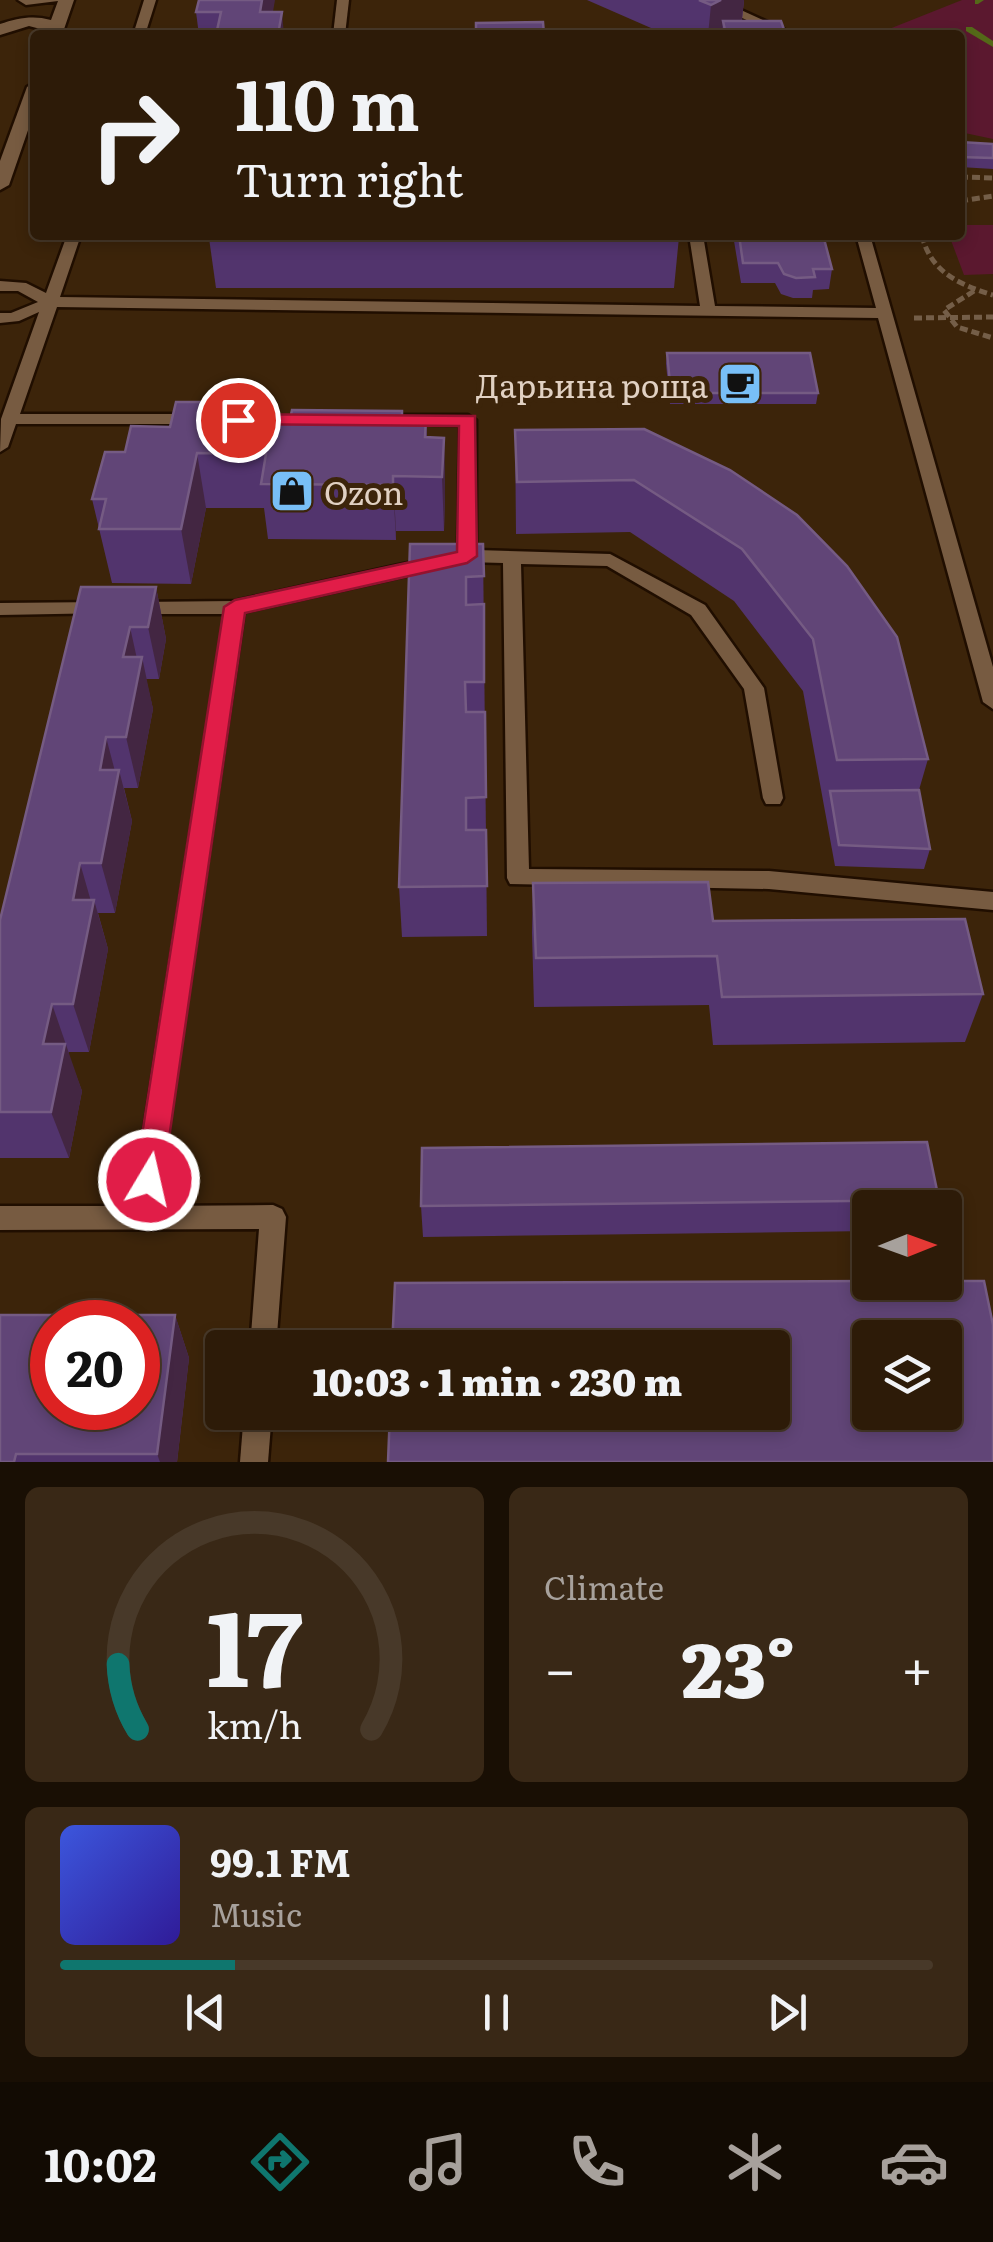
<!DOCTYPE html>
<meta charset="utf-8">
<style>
body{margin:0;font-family:Literata,serif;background:#392816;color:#f1f3f6;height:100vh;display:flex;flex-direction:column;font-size:38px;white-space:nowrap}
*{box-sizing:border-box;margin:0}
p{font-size:32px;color:#a7a19c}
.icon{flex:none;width:55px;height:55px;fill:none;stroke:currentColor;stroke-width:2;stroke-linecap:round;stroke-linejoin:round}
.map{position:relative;height:1462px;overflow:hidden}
.sheet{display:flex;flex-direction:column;gap:25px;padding:25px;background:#190f04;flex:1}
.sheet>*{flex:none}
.hud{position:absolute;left:30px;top:30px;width:935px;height:210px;border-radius:10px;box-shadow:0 5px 15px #0003,0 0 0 2px #483929;background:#2d1b08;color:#f1f3f6;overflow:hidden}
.needle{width:65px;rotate:89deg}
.buttons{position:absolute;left:852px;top:1190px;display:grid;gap:20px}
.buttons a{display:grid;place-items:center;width:110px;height:110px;border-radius:10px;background:#2d1b08;box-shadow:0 5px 15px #0003,0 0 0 2px #483929;font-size:50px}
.speed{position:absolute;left:30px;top:1300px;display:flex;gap:20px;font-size:50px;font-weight:700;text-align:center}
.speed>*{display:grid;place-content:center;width:130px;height:130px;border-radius:50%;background:#2d1b08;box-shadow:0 5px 15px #0003,0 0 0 2px #483929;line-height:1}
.speed .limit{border:15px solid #d22;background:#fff;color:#111}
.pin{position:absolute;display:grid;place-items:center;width:85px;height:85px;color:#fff;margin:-42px;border:5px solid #fff;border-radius:50%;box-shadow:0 2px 10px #0007}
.me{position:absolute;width:110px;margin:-55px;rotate:9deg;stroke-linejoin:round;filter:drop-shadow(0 0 8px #0008)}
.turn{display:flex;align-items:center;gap:35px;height:210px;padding:0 40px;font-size:45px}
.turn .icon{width:130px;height:130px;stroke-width:2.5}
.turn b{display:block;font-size:70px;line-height:85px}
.big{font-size:75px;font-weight:800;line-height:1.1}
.sheet .tile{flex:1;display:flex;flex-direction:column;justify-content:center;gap:15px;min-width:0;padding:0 35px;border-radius:15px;background:#392816}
.sheet .dial{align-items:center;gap:0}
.dial svg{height:260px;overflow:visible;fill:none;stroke:#483929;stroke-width:7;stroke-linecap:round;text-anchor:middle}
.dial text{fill:#f1f3f6;stroke:none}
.song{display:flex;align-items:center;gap:30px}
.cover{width:120px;height:120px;border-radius:15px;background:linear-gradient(135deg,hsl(230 70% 55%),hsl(250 70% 35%))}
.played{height:10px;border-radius:5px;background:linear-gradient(90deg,#0f766e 20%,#483929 20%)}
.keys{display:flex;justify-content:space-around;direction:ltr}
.heat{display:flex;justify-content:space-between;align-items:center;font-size:55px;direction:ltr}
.sheet .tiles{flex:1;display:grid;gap:25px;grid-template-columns:1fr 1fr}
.tile:last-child{grid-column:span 2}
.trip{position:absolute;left:205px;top:1330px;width:585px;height:100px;border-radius:10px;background:#2d1b08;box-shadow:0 5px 15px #0003,0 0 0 2px #483929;font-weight:800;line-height:100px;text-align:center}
.tabs{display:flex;height:160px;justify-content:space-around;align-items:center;background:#120b03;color:#a7a19c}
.tabs .icon{width:70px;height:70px}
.tabs .current{color:#0f766e}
.tabs b{font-size:45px;color:#f1f3f6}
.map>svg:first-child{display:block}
</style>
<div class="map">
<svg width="993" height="1462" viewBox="0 0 993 1462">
<rect width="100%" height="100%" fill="#3c240a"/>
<!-- green -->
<g fill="#5b182f">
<polygon points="962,0 993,0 993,139 960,132 960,35 874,35"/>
<polygon points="960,225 993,225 993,274 964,275 949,235 960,235"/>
</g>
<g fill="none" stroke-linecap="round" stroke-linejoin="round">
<!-- stream -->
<g fill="#546918" fill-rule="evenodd">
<polygon points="975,0 984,0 978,4 975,4"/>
<polygon points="966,27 972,27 993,41 993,47 966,31"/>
</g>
<defs>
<g id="lane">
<polygon points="144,0 156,0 145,35 133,35"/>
<polygon points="337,0 349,0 345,35 333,35"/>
<polygon points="703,0 719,0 796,35 779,35"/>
<polygon points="67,235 81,235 60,297 700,306 689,235 703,235 715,306 876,308 856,235 870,235 993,667 993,709 983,702 878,318 57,307 20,414 197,414 205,419 197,424 16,424 8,447 0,452 1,419 39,312 19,321 0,323 0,313 11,313 38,302 18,291 0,291 0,281 26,283 46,293"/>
<polygon points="401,415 468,415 476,420 476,550 610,554 705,605 764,688 783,798 780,804 766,804 763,798 744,689 691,615 607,566 521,564 529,869 769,871 993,892 993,910 769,889 510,884 507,878 503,563 467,562 244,612 157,1206 273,1205 282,1209 286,1217 276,1348 250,1348 259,1229 0,1230 0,1206 132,1206 225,614 137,614 128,608 137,602 235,601 458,552 460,425 395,424 395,416"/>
<polygon points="103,602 112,608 110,613 0,615 0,603"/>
<polygon points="244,1412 272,1412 268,1462 240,1462"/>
</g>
<g id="secondary">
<path d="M18,0H74L62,35H46L48,31L29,26L0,35V24C18,18 33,15 51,20L58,1L26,5Z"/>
<polygon points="35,82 35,110 9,185 0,190 0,161 27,87"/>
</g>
</defs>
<!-- lane casing -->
<use href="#lane" stroke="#200e00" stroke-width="5"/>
<!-- secondary casing -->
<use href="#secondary" stroke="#200e00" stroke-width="5"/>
<!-- path -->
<g stroke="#745e48" stroke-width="5" stroke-dasharray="8 4" stroke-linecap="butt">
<polyline points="960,177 993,178"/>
<polyline points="960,201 993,196"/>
<path d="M922,235C930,272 960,285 993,295"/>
<polyline points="974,291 944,310 957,327 993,338"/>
<polyline points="914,318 993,317"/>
</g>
<!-- lane -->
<use href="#lane" fill="#775b41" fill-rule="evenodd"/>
<!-- secondary -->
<use href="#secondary" fill="#775b41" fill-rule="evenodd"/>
</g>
<!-- wall -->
<g fill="#52346d">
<polygon points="587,0 744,0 742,21 786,35 667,35"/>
<polygon points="196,12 273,12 284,35 199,35"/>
<polygon points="960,142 993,144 993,169 960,167"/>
<polygon points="733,235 823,235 832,269 829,289 813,290 812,298 793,298 781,294 775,283 741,283"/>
<polygon points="679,237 674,288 216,288 209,238"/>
<polygon points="667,353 818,393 816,404 670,404 666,364"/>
<polygon points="237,419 426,419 427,437 444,438 445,492 444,531 396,531 396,540 268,539 264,508 206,508 191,584 112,583 92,499 125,452 170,427"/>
<polygon points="644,429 928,759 919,790 930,849 924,869 835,866 803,691 734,601 630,532 516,534 515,430"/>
<polygon points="410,544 483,544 487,936 402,937 399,887"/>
<polygon points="81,587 156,587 166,639 159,679 146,679 153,709 138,788 124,788 132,821 115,913 98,913 108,949 89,1052 69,1052 68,1054 82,1091 69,1158 0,1158 0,920"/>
<polygon points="533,883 713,921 983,994 965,1042 713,1045 709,1005 534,1007 532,933"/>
<polygon points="939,1200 936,1208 870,1208 870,1231 423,1237 421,1206"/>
<polygon points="175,1315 189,1358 177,1462 0,1462"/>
</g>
<!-- shaded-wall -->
<g fill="#432642">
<polygon points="262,0 275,0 269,35 260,12"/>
<polygon points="721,0 744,0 740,35 723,21 722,35 708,35 711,5"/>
<polygon points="282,12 284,35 278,35"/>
<polygon points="444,438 445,492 444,531 442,477"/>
<polygon points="197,453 206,508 191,584 181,529"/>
<polygon points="393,476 396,531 396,540 393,485"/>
<polygon points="156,587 166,639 159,679 148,627"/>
<polygon points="130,627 139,668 142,657 153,709 138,788 126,737 123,657"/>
<polygon points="106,737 117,779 119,770 132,821 115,913 101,863 100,770"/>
<polygon points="80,863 92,905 94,900 108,949 89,1052 73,1004 73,900"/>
<polygon points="52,1004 82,1091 69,1158 51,1112 43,1044"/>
<polygon points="175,1315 189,1358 177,1462 160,1462 157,1454"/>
</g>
<!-- building -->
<g fill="#614577" stroke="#755b83" stroke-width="2.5" fill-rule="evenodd">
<polygon points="199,0 262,0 260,12 282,12 278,35 216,35 221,12 196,12"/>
<polygon points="699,0 721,0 711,5"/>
<polygon points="723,21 781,21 786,35 726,35"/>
<polygon points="543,22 544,35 476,35 476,23"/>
<polygon points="960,142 993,144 993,158 960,157"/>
<polygon points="209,235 679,235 679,237 209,238"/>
<polygon points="739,235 823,235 832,269 813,269 815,277 796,278 784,274 778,263 743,263"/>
<polygon points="667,353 810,353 818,393 671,393"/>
<polygon points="176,402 234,402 232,419 290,419 292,410 402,411 402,419 426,419 425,437 444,438 442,477 393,476 393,485 261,484 266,454 197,453 181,529 99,529 106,499 92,499 105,452 125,452 131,426 170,427"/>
<polygon points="644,429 730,470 797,515 847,566 897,637 928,759 837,760 813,639 742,549 634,480 517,482 515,430"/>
<polygon points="410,544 483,544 484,576 466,577 466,605 484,604 484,682 465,682 466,712 485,712 486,797 466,798 466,830 486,830 487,886 399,887"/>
<polygon points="81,587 156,587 148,627 130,627 123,657 142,657 126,737 106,737 100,770 119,770 101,863 80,863 73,900 94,900 73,1004 52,1004 43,1044 65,1044 51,1112 0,1112 0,920"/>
<polygon points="919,790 930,849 839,845 830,791"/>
<polygon points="708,882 713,921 965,919 983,994 722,997 717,956 536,958 533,883"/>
<polygon points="927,1142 939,1200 421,1206 422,1148"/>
<path d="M870,1281H984L993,1325V1462H388L390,1412H772V1348H392L395,1283ZM870,1338H945V1412H870Z"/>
<path d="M0,1315H175L157,1454H16L14,1462H0ZM52,1322H138V1408H52Z"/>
</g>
<!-- route -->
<polygon fill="#e11d48" stroke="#92132f" stroke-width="2.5" points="238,414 475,416 477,556 467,563 245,613 163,1180 159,1189 149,1193 139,1189 135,1180 224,607 235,600 457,552 459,426 232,424 229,420"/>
<!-- icons -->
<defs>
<symbol id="cafe-square" viewBox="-11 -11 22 22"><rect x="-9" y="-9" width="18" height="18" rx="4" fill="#78bff7" stroke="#3c240a"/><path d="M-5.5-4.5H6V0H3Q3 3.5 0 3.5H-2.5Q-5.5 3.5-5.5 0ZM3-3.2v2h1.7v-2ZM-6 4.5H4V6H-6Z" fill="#111"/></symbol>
<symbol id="shop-square" viewBox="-11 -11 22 22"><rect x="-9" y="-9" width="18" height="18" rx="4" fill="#78bff7" stroke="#3c240a"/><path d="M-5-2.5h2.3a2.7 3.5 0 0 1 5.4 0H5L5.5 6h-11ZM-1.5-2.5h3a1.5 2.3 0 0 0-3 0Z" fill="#111"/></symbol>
</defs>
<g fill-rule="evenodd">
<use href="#cafe-square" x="715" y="359" width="50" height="50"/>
<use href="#shop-square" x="267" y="466" width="50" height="50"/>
</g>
<g text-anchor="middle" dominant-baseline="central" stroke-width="10" stroke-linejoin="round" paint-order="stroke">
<!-- poi labels -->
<g font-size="32" fill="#e1d1c3" stroke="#3c240a" text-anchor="end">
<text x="708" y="384">Дарьина роща</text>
<text x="324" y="491" text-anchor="start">Ozon</text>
</g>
</g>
</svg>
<div class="buttons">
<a><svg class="needle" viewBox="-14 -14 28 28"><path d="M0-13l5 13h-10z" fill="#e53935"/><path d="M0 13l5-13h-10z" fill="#a7a19c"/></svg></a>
<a><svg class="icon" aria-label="layers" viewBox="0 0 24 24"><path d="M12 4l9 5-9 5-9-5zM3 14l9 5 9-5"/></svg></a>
</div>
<div class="speed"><div class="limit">20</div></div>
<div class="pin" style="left:238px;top:420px;background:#d93025"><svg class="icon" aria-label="arrive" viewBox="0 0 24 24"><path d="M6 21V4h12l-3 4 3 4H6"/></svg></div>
<svg class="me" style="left:149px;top:1180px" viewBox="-20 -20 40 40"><circle r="17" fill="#e11d48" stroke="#fff" stroke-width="3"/><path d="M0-11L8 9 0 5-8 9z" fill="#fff"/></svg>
<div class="trip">10:03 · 1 min · 230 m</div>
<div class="hud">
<div class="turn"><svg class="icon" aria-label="right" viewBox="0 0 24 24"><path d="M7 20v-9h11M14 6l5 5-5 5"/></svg><div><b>110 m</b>Turn right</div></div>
</div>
</div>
<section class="sheet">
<div class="tiles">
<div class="tile dial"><svg viewBox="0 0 100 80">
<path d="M14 69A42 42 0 1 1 86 69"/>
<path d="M14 69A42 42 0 0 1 8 49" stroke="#0f766e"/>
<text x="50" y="56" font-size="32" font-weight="700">17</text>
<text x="50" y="72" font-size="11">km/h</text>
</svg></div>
<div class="tile"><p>Climate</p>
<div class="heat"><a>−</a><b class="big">23°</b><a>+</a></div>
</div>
<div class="tile">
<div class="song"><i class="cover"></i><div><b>99.1 FM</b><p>Music</p></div></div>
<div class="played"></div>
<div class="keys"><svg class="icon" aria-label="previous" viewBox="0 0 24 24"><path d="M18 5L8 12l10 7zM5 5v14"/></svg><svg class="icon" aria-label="pause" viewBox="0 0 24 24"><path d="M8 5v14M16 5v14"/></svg><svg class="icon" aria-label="next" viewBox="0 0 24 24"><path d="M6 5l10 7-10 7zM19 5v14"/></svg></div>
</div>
</div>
</section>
<nav class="tabs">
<b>10:02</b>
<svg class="icon current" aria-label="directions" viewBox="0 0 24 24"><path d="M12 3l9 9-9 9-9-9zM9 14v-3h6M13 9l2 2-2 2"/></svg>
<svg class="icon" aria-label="music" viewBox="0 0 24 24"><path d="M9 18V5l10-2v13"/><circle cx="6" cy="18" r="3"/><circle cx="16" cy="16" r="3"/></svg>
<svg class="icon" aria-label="phone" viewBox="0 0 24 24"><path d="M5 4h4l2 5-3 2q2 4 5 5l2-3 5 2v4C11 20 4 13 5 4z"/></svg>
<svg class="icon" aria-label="climate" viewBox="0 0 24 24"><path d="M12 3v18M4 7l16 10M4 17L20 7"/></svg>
<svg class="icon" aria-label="car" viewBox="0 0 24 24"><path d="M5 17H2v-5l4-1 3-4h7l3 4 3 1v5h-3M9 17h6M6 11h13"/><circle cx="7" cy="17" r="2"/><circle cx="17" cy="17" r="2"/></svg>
</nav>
